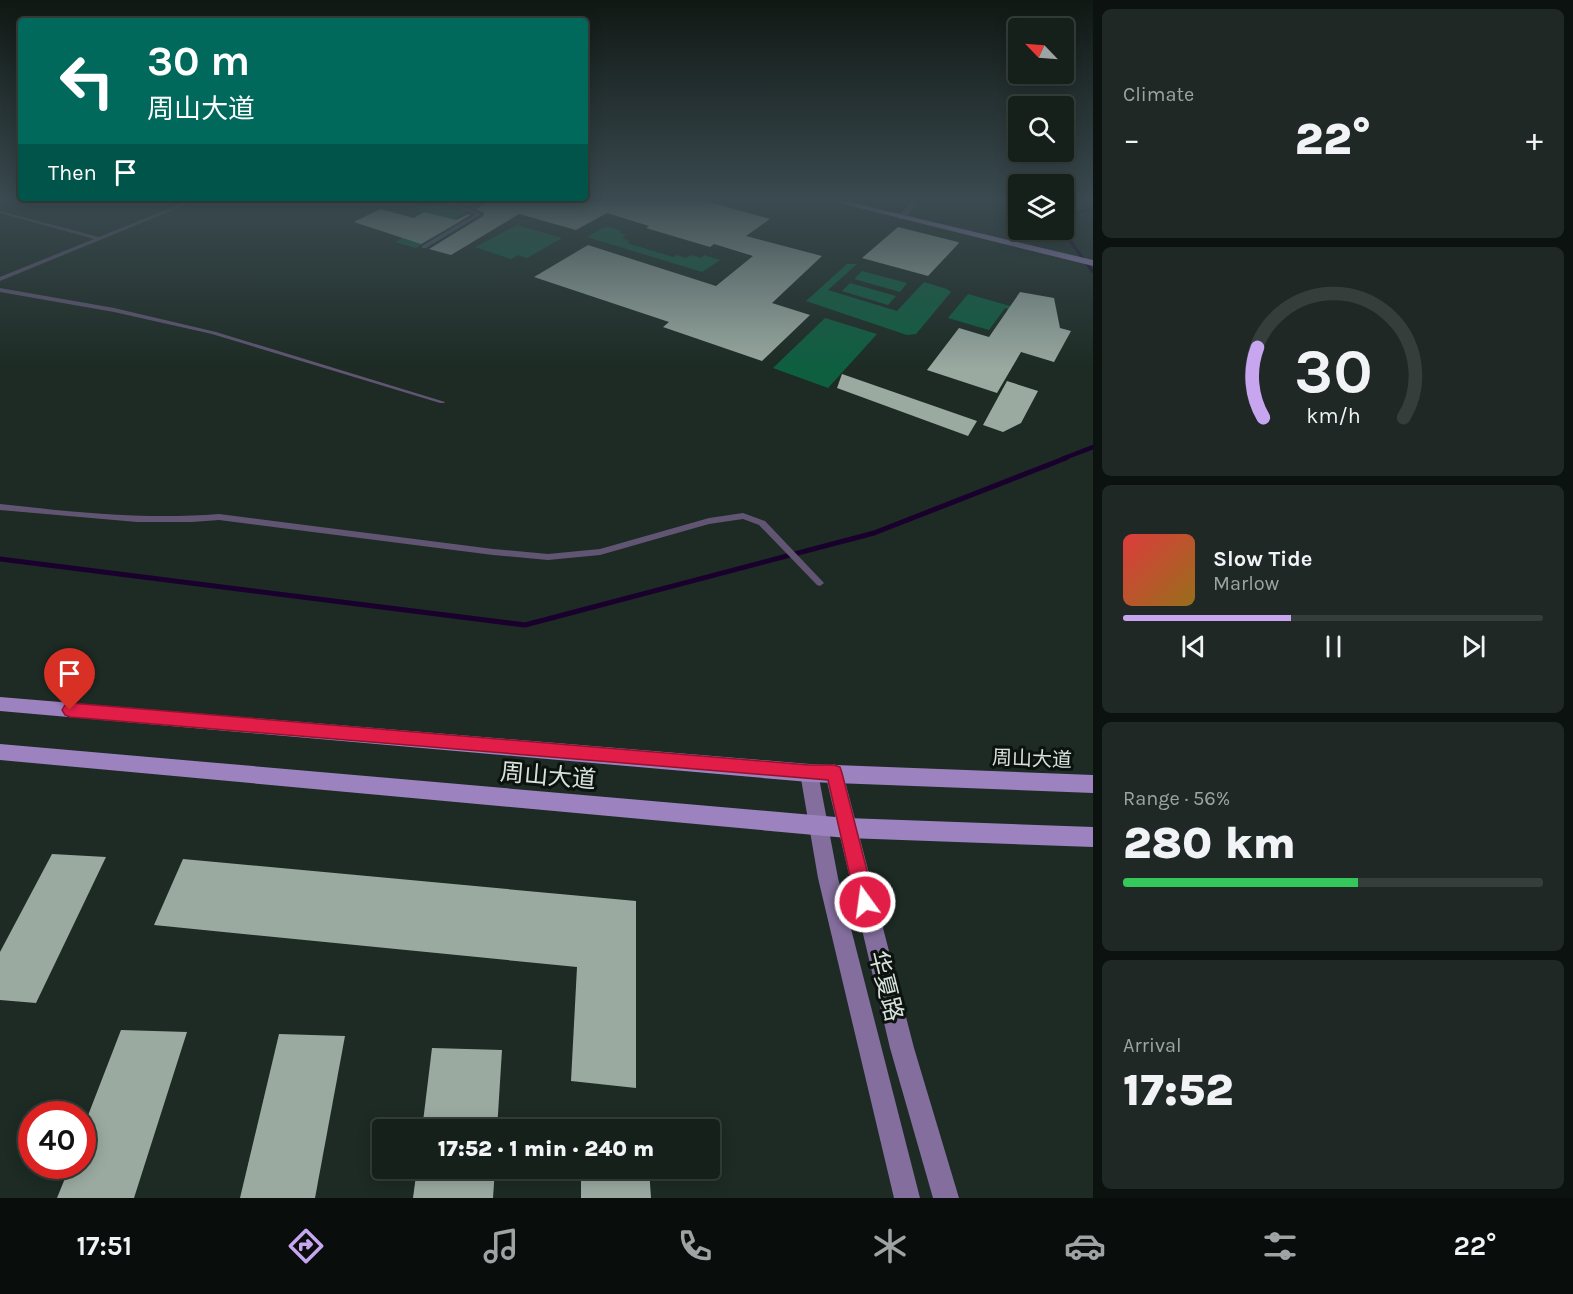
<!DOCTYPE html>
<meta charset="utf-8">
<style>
body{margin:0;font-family:Karla,"Noto Sans SC",sans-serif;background:#1f2824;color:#f1f3f6;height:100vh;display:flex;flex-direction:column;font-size:22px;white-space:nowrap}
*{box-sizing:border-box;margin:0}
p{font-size:20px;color:#9ea3a3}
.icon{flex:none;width:33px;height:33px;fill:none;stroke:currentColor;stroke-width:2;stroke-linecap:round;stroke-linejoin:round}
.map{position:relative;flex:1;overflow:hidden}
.panel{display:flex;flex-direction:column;gap:9px;padding:9px;background:#0c120f;width:480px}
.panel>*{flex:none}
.top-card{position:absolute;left:18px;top:18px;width:570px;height:183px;border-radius:6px;box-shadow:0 3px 15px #0003,0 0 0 2px #353e3a;background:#00695c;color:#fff;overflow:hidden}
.needle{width:39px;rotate:295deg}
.fabs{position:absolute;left:1008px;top:18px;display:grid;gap:12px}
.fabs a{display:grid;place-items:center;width:66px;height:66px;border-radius:6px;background:#16201b;box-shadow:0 3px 15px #0003,0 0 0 2px #353e3a;font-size:30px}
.speed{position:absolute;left:18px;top:1101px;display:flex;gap:12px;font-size:30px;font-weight:700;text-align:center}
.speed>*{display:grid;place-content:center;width:78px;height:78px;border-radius:50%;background:#16201b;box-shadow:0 3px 15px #0003,0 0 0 2px #353e3a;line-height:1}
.speed .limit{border:9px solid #d22;background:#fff;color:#111}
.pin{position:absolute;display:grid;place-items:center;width:51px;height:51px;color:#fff;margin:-62px -26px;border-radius:50% 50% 50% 0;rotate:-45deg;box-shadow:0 0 6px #0007}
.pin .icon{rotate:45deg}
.me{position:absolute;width:66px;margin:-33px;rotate:346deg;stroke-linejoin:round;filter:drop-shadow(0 0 4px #0008)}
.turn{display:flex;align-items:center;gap:21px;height:126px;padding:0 30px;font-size:27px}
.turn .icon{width:78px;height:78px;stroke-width:2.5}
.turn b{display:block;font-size:42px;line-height:51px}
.then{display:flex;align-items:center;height:57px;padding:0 30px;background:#0003;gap:12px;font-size:22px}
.big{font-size:45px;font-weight:800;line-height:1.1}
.panel .card{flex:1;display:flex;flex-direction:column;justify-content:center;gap:9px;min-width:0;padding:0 21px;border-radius:9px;background:#1f2824}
.panel .dial{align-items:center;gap:0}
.dial svg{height:156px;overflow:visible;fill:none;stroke:#353e3a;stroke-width:7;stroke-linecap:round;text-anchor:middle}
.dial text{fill:#f1f3f6;stroke:none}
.song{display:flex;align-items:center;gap:18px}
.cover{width:72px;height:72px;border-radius:9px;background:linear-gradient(135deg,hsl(0 70% 55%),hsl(40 70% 35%))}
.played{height:6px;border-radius:3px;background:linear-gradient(90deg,#c7a6ef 40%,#353e3a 40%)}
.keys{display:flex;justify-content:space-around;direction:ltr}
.heat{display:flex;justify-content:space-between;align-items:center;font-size:33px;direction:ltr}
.charge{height:9px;border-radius:4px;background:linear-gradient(90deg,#34c759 56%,#353e3a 0)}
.trip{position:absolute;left:372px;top:1119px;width:348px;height:60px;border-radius:6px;background:#16201b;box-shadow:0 3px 15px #0003,0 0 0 2px #353e3a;font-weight:800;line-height:60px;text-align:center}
.menu{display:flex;height:96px;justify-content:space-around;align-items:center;background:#090d0b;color:#9ea3a3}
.menu .icon{width:42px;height:42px}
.menu .active{color:#c7a6ef}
.menu b{font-size:27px;color:#f1f3f6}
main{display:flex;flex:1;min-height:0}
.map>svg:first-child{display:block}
</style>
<main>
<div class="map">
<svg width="1093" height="1198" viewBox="0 0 1093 1198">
<rect width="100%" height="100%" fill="#1d2b24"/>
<!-- green -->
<g fill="#0e5f40">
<polygon points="432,202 467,211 455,219 463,221 416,248 395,242 440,217 417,210"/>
<polygon points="517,225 562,238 527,258 518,255 511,259 475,247"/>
<polygon points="606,226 622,231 619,233 626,235 622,238 630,241 627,243 673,257 677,255 686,258 691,255 701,258 704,255 720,260 702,272 587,237"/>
<polygon points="847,264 857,264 828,290 897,311 924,282 947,289 951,292 916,334 907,335 806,301"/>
<polygon points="862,271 907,283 900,292 854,279"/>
<polygon points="850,283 896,296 888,305 842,291"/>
<polygon points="968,294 1021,309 1019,312 1005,308 989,330 948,318"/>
<polygon points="825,318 877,334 828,388 773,368"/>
</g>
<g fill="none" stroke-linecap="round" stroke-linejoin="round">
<!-- stream-far2 -->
<g stroke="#19002d" stroke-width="3">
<polyline points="1064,222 1075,214 1093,208"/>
<polyline points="1062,230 1093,272"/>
</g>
<!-- stream-far1 -->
<polyline stroke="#19002d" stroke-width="4.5" points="1062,459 1093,447"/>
<!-- stream -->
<polyline stroke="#19002d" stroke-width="5" points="0,559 525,625 874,533 1066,458"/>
</g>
<!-- building -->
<g fill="#9aaaa1">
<polygon points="490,201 705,201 770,219 746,236 822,256 772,303 810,315 762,361 663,327 669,322 534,277 588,245 716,286 753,256 714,244 710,247 646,228 649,226 607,213 576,230 519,214 451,255 429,249 483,216 484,213 476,209"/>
<polygon points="380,209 414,218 424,212 456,220 468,214 471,215 421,244 354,222"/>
<polygon points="898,227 958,242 959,243 928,276 862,258"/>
<polygon points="1020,292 1054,298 1060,328 1071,331 1054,362 1021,352 997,393 927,370 959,328 989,337"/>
<polygon points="842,374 977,421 968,436 837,388"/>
<polygon points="1007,381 1038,391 1021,423 1003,432 983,425"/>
<polygon points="52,854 106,857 36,1003 0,1000 0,952"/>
<polygon points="183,859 636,901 636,1088 571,1081 577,967 154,925"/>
<polygon points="121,1030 187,1032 134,1198 57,1198 70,1166 82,1166 82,1131"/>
<polygon points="279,1034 345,1036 315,1198 240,1198"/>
<polygon points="432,1048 502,1050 497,1130 422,1130"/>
<polygon points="417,1168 495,1168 493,1198 413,1198"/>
<polygon points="581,1168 649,1168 651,1198 581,1198"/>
</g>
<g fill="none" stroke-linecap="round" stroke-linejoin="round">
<!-- lane -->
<g fill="#625573" fill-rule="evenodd">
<polygon points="188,201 195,201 0,281 0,277 94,239 0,213 0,211 99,237"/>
<polygon points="439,201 446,201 482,214 426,248 422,248 422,246 476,214"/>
<polygon points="0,288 114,308 216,332 445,402 444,403 440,403 212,334 114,312 0,292"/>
<path d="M0,504C73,512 145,520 219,514L493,549L548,554L600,549L709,518L743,513L765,521L824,583L820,586L817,585L759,525L743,519L709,524L600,555L548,560L493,555L219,520L192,522H137L0,510Z"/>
</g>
<!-- street -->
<polygon fill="#625573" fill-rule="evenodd" points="911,201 919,201 905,219 899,219 898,217"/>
<!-- secondary -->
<g fill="#846e9e" fill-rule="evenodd">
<polygon points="809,764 815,767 818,773 838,878 920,1198 894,1198 818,878 800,773 803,767"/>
<polygon points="834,764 840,767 843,773 914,1048 959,1198 933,1198 890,1048 825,773 828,767"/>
</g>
<!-- primary -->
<g fill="#9d82c0" fill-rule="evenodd">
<polygon points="831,201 845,201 1093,260 1093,266"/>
<polygon points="0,697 809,764 1093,775 1093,793 809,782 0,711"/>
<polygon points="0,744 847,818 1093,827 1093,847 847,838 0,760"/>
</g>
</g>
<!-- sky -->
<linearGradient id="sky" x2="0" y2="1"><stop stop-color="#101814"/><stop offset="0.54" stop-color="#3a4a50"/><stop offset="1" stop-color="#3a4a50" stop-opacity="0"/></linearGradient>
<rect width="1093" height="369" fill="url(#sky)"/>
<!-- route -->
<polygon fill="#e11d48" stroke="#92132f" stroke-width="1.5" points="70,703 809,765 834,765 840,767 842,773 875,902 872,909 865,912 859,909 856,902 828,780 70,717 65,715 62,710 65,705"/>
<g text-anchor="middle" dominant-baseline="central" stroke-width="6" stroke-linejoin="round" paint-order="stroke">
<!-- street labels -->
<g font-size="20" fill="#d8e1dc" stroke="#0c120e">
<text transform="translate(1032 759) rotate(2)">周山大道</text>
</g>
<!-- near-street labels -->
<g font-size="24" fill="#d8e1dc" stroke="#0c120e">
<text transform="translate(548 776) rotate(5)">周山大道</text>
<text transform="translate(886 986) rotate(76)">华夏路</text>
</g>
</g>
</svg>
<div class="fabs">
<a><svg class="needle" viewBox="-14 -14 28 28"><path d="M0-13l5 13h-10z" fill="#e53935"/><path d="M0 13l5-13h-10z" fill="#9ea3a3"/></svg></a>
<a><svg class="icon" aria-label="search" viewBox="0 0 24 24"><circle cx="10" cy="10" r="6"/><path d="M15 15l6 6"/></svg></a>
<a><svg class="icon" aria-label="layers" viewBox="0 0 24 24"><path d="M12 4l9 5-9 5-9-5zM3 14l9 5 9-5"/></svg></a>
</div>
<div class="speed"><div class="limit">40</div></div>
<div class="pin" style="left:70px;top:710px;background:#d93025"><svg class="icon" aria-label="arrive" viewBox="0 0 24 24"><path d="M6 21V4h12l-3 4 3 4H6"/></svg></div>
<svg class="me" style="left:865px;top:902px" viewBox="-20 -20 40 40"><circle r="17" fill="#e11d48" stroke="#fff" stroke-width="3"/><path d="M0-11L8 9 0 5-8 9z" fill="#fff"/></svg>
<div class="trip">17:52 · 1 min · 240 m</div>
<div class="top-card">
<div class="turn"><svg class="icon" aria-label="left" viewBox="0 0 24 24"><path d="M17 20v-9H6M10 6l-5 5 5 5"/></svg><div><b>30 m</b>周山大道</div></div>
<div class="then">Then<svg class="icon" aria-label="arrive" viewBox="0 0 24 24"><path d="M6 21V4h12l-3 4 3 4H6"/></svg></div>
</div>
</div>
<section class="panel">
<div class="card"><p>Climate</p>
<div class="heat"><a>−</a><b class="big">22°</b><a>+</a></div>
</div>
<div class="card dial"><svg viewBox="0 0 100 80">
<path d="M14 69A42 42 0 1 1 86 69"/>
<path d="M14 69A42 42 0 0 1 11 33" stroke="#c7a6ef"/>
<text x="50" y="56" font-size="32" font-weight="700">30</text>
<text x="50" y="72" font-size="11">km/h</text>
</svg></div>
<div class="card">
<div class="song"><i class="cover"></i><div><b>Slow Tide</b><p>Marlow</p></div></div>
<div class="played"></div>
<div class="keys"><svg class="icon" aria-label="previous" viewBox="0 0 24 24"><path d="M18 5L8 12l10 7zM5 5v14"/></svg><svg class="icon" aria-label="pause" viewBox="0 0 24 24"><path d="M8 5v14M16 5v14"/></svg><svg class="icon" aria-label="next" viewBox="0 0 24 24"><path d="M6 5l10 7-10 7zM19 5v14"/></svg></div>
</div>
<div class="card"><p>Range · 56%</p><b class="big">280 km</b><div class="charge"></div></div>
<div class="card"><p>Arrival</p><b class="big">17:52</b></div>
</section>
</main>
<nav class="menu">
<b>17:51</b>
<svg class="icon active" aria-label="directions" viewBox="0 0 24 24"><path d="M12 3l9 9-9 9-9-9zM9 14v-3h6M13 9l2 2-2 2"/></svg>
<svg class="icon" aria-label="music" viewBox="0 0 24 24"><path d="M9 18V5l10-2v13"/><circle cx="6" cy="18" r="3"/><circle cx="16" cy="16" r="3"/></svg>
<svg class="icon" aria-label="phone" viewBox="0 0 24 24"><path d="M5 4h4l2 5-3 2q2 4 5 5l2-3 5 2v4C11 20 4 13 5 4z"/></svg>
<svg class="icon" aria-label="climate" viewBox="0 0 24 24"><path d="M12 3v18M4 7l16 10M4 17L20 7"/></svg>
<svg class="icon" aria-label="car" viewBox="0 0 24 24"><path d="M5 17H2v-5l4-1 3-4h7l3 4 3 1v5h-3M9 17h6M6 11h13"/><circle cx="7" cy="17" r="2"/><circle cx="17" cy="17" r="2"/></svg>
<svg class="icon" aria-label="filters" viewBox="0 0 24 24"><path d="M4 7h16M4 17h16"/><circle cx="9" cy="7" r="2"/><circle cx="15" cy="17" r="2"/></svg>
<b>22°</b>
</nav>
